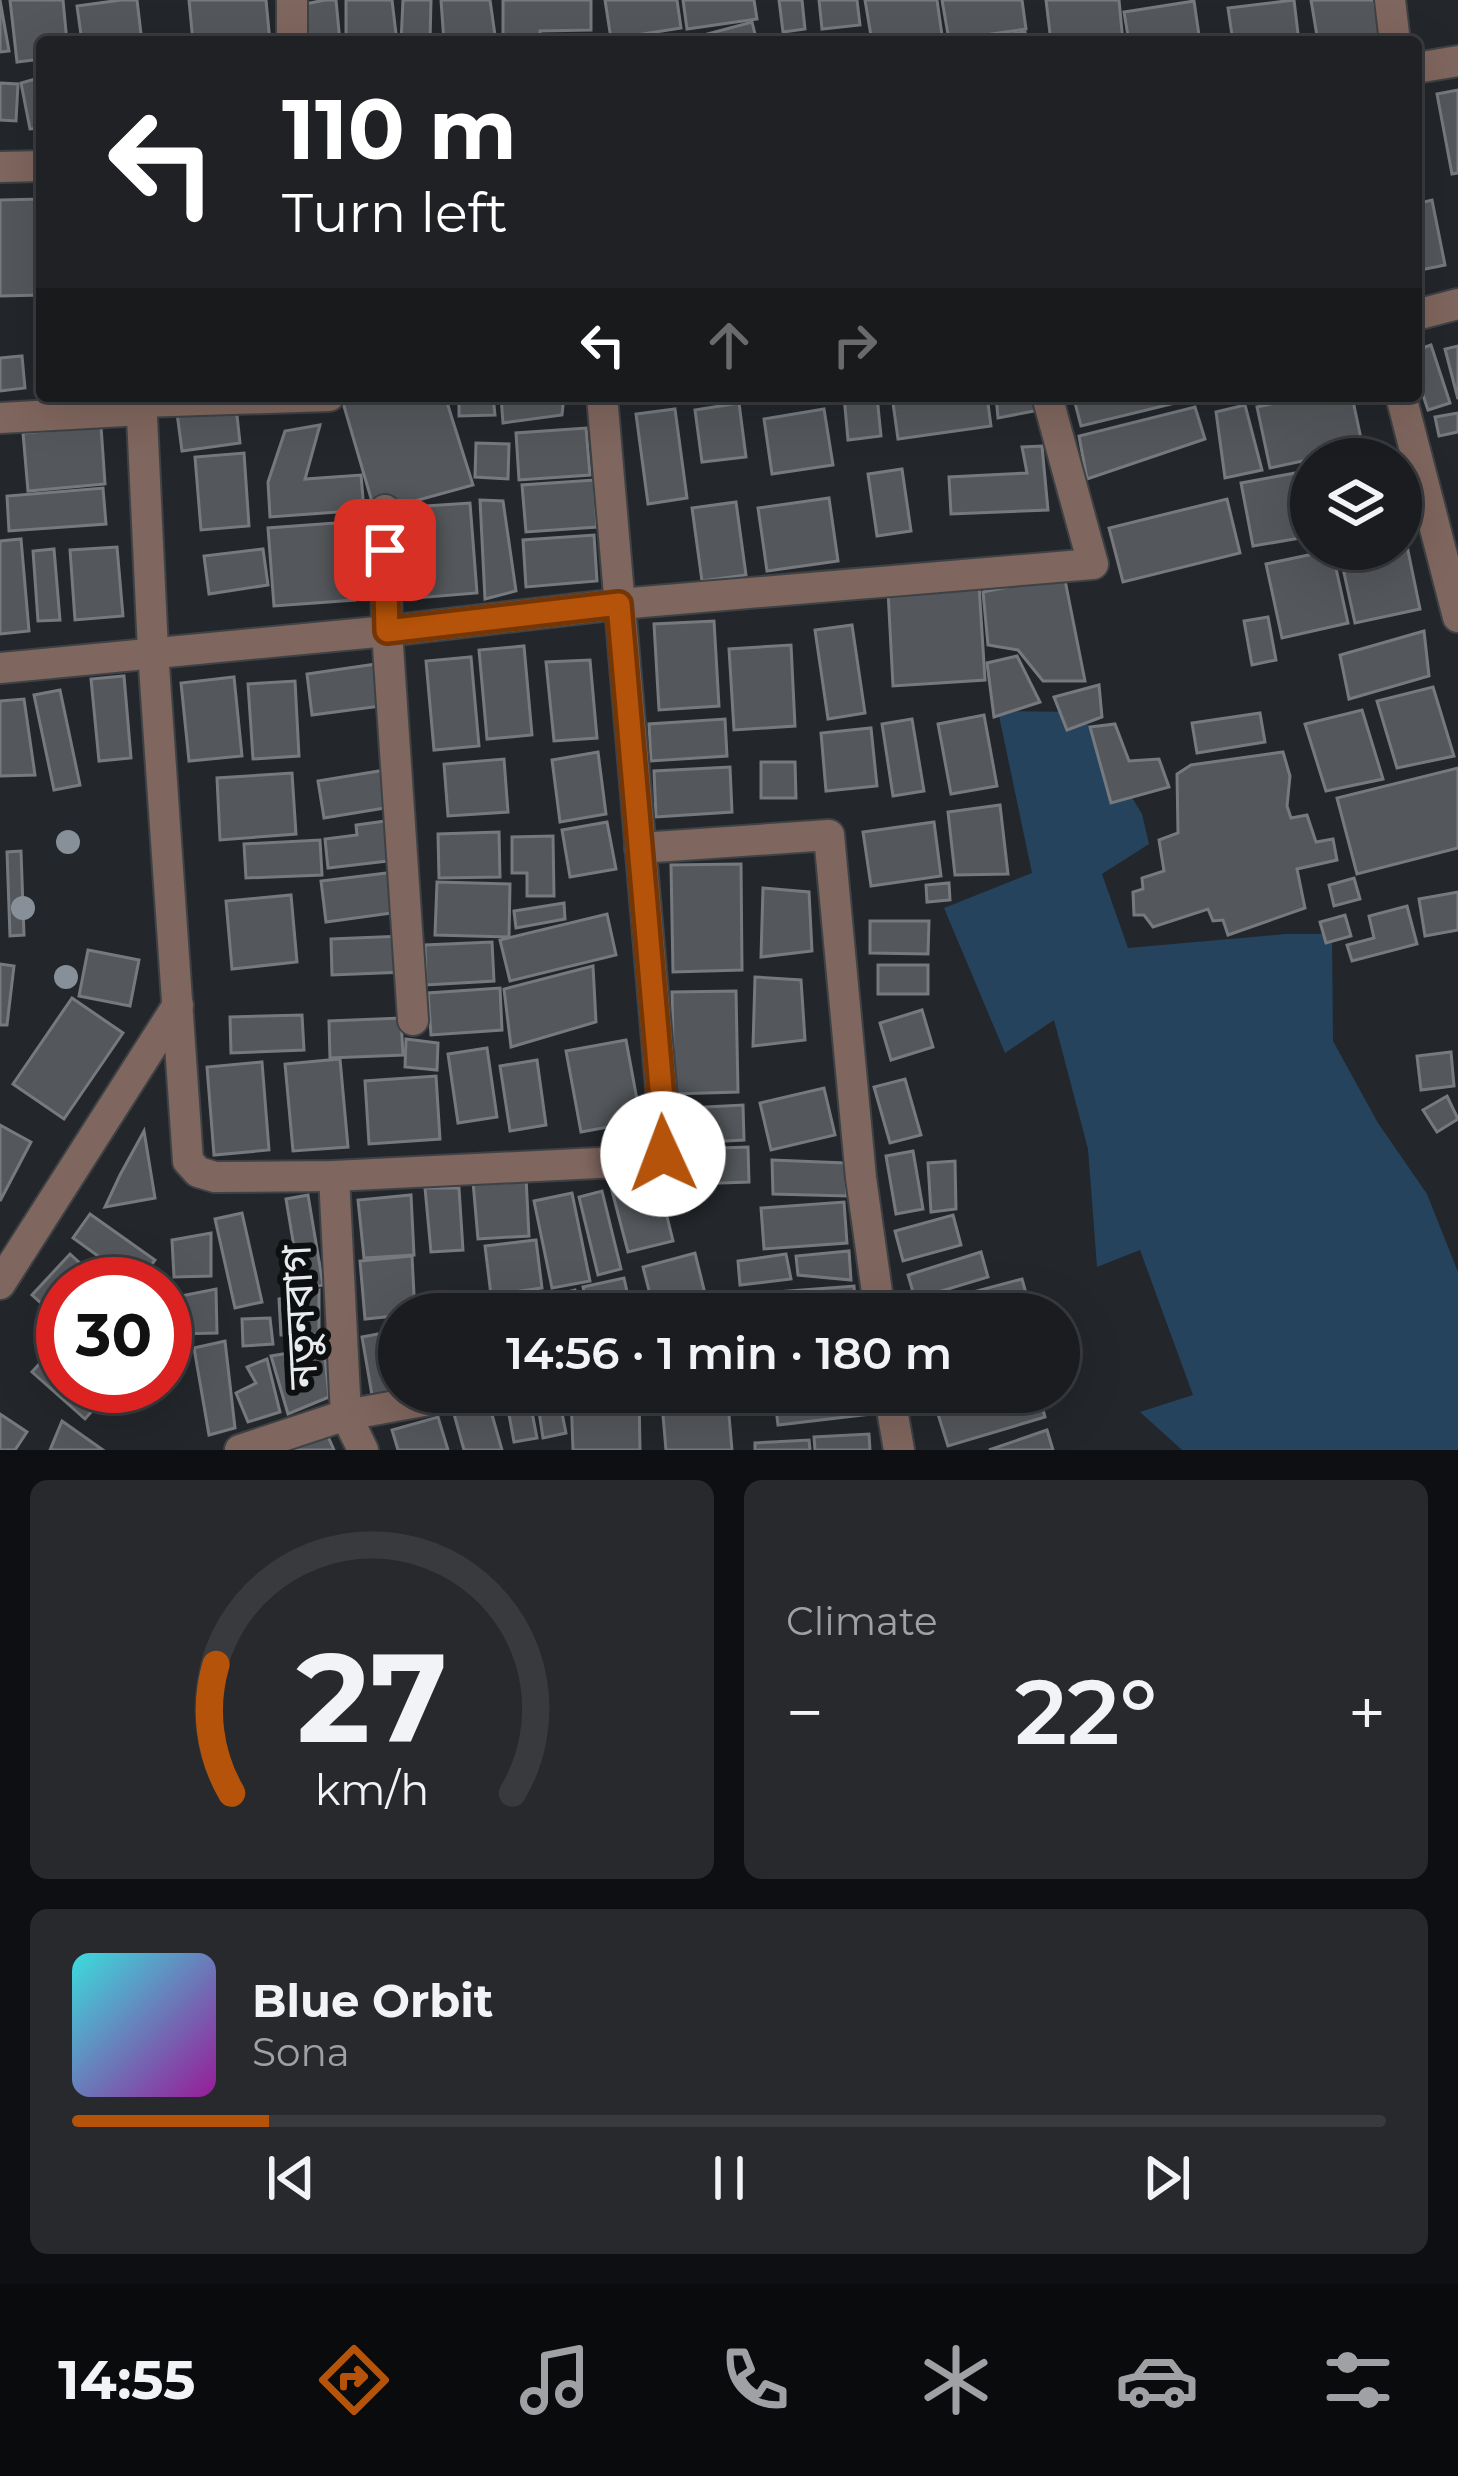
<!DOCTYPE html>
<meta charset="utf-8">
<style>
body{margin:0;font-family:Montserrat,"Noto Sans Bengali",sans-serif;background:#27292d;color:#f1f3f6;height:100vh;display:flex;flex-direction:column;font-size:45px;white-space:nowrap}
*{box-sizing:border-box;margin:0}
p{font-size:39px;color:#9fa1a5}
.icon{flex:none;width:66px;height:66px;fill:none;stroke:currentColor;stroke-width:2;stroke-linecap:round;stroke-linejoin:round}
.map{position:relative;height:1450px;overflow:hidden}
.side{display:flex;flex-direction:column;gap:30px;padding:30px;background:#0e0f12;flex:1}
.side>*{flex:none}
.guide{position:absolute;left:36px;top:36px;width:1386px;height:366px;border-radius:12px;box-shadow:0 12px 48px #0002,0 0 0 3px #383a3e;background:#202124;color:#fff;overflow:hidden}
.buttons{position:absolute;left:1290px;top:438px;display:grid;gap:24px}
.buttons a{display:grid;place-items:center;width:132px;height:132px;border-radius:50%;background:#1a1c20;box-shadow:0 12px 48px #0002,0 0 0 3px #383a3e;font-size:60px}
.speed{position:absolute;left:36px;top:1257px;display:flex;gap:24px;font-size:60px;font-weight:700;text-align:center}
.speed>*{display:grid;place-content:center;width:156px;height:156px;border-radius:50%;background:#1a1c20;box-shadow:0 12px 48px #0002,0 0 0 3px #383a3e;line-height:1}
.speed .limit{border:18px solid #d22;background:#fff;color:#111}
.pin{position:absolute;display:grid;place-items:center;width:102px;height:102px;color:#fff;margin:-51px;border-radius:24px;box-shadow:0 6px 18px #0006}
.me{position:absolute;width:132px;margin:-66px;rotate:358deg;stroke-linejoin:round;filter:drop-shadow(0 0 9px #0008)}
.turn{display:flex;align-items:center;gap:42px;height:252px;padding:0 48px;font-size:54px}
.turn .icon{width:156px;height:156px;stroke-width:2.5}
.turn b{display:block;font-size:84px;line-height:102px}
.lanes{display:flex;align-items:center;height:114px;padding:0 48px;background:#0003;justify-content:center;gap:60px;direction:ltr}
.lanes .off{opacity:.35}
.big{font-size:90px;font-weight:600;line-height:1.1}
.side .tile{flex:1;display:flex;flex-direction:column;justify-content:center;gap:18px;min-width:0;padding:0 42px;border-radius:18px;background:#27292d}
.side .dial{align-items:center;gap:0}
.dial svg{height:312px;overflow:visible;fill:none;stroke:#383a3e;stroke-width:7;stroke-linecap:round;text-anchor:middle}
.dial text{fill:#f1f3f6;stroke:none}
.song{display:flex;align-items:center;gap:36px}
.cover{width:144px;height:144px;border-radius:18px;background:linear-gradient(135deg,hsl(180 70% 55%),hsl(300 70% 35%))}
.played{height:12px;border-radius:6px;background:linear-gradient(90deg,#b45309 15%,#383a3e 15%)}
.keys{display:flex;justify-content:space-around;direction:ltr}
.heat{display:flex;justify-content:space-between;align-items:center;font-size:66px;direction:ltr}
.side .tiles{flex:1;display:grid;gap:30px;grid-template-columns:1fr 1fr}
.tile:last-child{grid-column:span 2}
.trip{position:absolute;left:378px;top:1293px;width:702px;height:120px;border-radius:60px;background:#1a1c20;box-shadow:0 12px 48px #0002,0 0 0 3px #383a3e;font-weight:600;line-height:120px;text-align:center}
.tab-bar{display:flex;height:192px;justify-content:space-around;align-items:center;background:#0a0b0d;color:#9fa1a5}
.tab-bar .icon{width:84px;height:84px}
.tab-bar .current{color:#b45309}
.tab-bar b{font-size:54px;color:#f1f3f6}
.map>svg:first-child{display:block}
</style>
<div class="map">
<svg width="1458" height="1450" viewBox="0 0 1458 1450">
<rect width="100%" height="100%" fill="#23262a"/>
<!-- green -->
<polygon fill="#26435d" points="998,711 1080,712 1142,814 1149,844 1102,874 1128,948 1286,934 1332,934 1333,1041 1378,1123 1427,1194 1458,1272 1458,1450 1182,1450 1140,1412 1193,1395 1140,1250 1097,1267 1088,1149 1054,1020 1005,1053 944,908 1032,873"/>
<!-- building -->
<g fill="#54575b" stroke="#767a7e" stroke-width="3">
<polygon points="0,0 9,51 0,52"/>
<polygon points="10,0 63,0 67,42 42,42 42,59 17,62"/>
<polygon points="121,0 137,0 142,42 82,42 77,6"/>
<polygon points="189,0 266,0 270,42 193,42"/>
<polygon points="325,0 336,0 340,42 300,42 295,6"/>
<polygon points="346,0 392,0 397,42 346,42"/>
<polygon points="403,0 431,0 430,42 401,42"/>
<polygon points="441,0 490,0 496,42 444,42"/>
<polygon points="503,0 591,0 591,30 540,31 540,42 503,42"/>
<polygon points="605,0 677,0 681,28 611,39"/>
<polygon points="683,0 754,0 757,19 687,29"/>
<polygon points="779,0 802,0 805,29 783,32"/>
<polygon points="819,0 857,0 860,25 822,29"/>
<polygon points="865,0 937,0 943,42 872,42"/>
<polygon points="942,0 1022,0 1026,29 949,40"/>
<polygon points="1046,0 1119,0 1123,42 1051,42"/>
<polygon points="1294,0 1299,42 1233,42 1228,8"/>
<polygon points="1311,0 1374,0 1380,35 1318,42"/>
<polygon points="1194,1 1200,42 1129,42 1124,12"/>
<polygon points="752,22 757,42 686,42 685,40"/>
<polygon points="1025,32 1027,42 959,42"/>
<polygon points="42,77 42,128 30,129 21,83"/>
<polygon points="0,83 18,84 16,121 0,120"/>
<polygon points="1458,90 1458,173 1452,174 1437,94"/>
<polygon points="42,199 42,295 0,296 0,200"/>
<polygon points="1432,200 1445,265 1416,271 1416,204"/>
<polygon points="1431,345 1450,403 1428,410 1416,374 1416,350"/>
<polygon points="1458,346 1458,399 1445,349"/>
<polygon points="22,356 25,388 0,391 0,358"/>
<polygon points="341,396 445,396 473,485 375,512"/>
<polygon points="459,396 493,396 495,415 459,416"/>
<polygon points="501,396 564,396 562,415 503,423"/>
<polygon points="844,396 877,396 881,436 848,440"/>
<polygon points="892,396 987,396 991,426 898,439"/>
<polygon points="996,396 1036,396 1039,410 998,418"/>
<polygon points="1093,396 1191,396 1192,399 1081,426 1074,399"/>
<polygon points="1309,396 1352,396 1363,448 1270,468 1257,407"/>
<polygon points="739,403 746,457 702,462 695,410"/>
<polygon points="1245,405 1262,470 1225,478 1216,412"/>
<polygon points="236,406 240,443 182,451 177,413"/>
<polygon points="1195,407 1205,439 1087,479 1079,436"/>
<polygon points="675,409 687,498 648,504 636,414"/>
<polygon points="824,409 833,465 772,474 764,419"/>
<polygon points="1458,413 1458,432 1439,436 1435,417"/>
<polygon points="320,425 305,479 361,475 364,510 270,517 268,482 285,431"/>
<polygon points="101,426 105,484 28,491 23,433"/>
<polygon points="586,428 590,475 519,480 516,433"/>
<polygon points="476,443 509,444 508,479 475,477"/>
<polygon points="1042,446 1048,510 951,514 949,477 1027,473 1022,447"/>
<polygon points="244,453 249,526 201,530 195,457"/>
<polygon points="902,469 911,531 877,536 868,474"/>
<polygon points="1295,473 1306,537 1253,546 1241,483"/>
<polygon points="594,480 597,527 526,532 522,485"/>
<polygon points="103,488 106,524 9,531 7,496"/>
<polygon points="829,498 838,561 767,571 758,508"/>
<polygon points="1227,499 1240,553 1123,582 1109,528"/>
<polygon points="480,500 503,501 516,591 485,599"/>
<polygon points="736,502 746,575 702,581 692,508"/>
<polygon points="470,503 477,593 404,599 396,508"/>
<polygon points="348,522 355,600 274,606 268,528"/>
<polygon points="594,535 597,581 526,587 523,540"/>
<polygon points="1401,536 1405,536 1420,609 1355,623 1339,550 1401,549"/>
<polygon points="21,539 29,631 0,634 0,541"/>
<polygon points="117,547 123,616 75,620 70,550"/>
<polygon points="54,549 60,620 38,621 33,551"/>
<polygon points="263,549 268,585 209,594 204,556"/>
<polygon points="1332,550 1348,623 1282,638 1266,564"/>
<polygon points="1064,575 1085,681 1043,681 1018,650 988,645 983,592"/>
<polygon points="979,585 985,680 893,686 888,591"/>
<polygon points="1268,617 1276,660 1252,665 1244,621"/>
<polygon points="714,621 719,706 659,710 654,624"/>
<polygon points="852,625 865,713 828,719 815,630"/>
<polygon points="1424,631 1429,676 1349,699 1340,655"/>
<polygon points="791,645 795,726 734,730 729,649"/>
<polygon points="524,646 532,735 487,739 479,650"/>
<polygon points="1017,656 1040,702 994,717 987,663"/>
<polygon points="471,657 479,746 434,750 426,661"/>
<polygon points="590,660 597,738 554,741 546,662"/>
<polygon points="376,664 381,706 312,715 307,674"/>
<polygon points="124,676 131,758 99,761 91,679"/>
<polygon points="234,677 242,756 189,761 181,683"/>
<polygon points="295,681 299,756 253,759 248,684"/>
<polygon points="1099,685 1102,717 1067,730 1054,697"/>
<polygon points="1433,687 1454,756 1397,768 1377,701"/>
<polygon points="60,690 80,785 54,790 34,695"/>
<polygon points="24,699 35,775 0,776 0,701"/>
<polygon points="1362,710 1383,779 1326,791 1305,724"/>
<polygon points="1260,713 1265,742 1197,753 1192,723"/>
<polygon points="984,715 997,786 951,794 938,724"/>
<polygon points="725,719 727,756 651,761 649,724"/>
<polygon points="912,719 924,791 893,796 882,724"/>
<polygon points="1115,724 1129,761 1159,759 1169,787 1111,803 1090,727"/>
<polygon points="871,728 877,786 826,791 821,733"/>
<polygon points="598,752 606,814 560,822 552,760"/>
<polygon points="1283,752 1290,776 1287,806 1291,818 1307,815 1316,842 1333,839 1337,860 1297,869 1305,908 1228,935 1223,920 1213,921 1208,909 1153,927 1144,915 1134,915 1133,892 1143,889 1142,878 1164,871 1159,840 1178,833 1177,774 1191,765"/>
<polygon points="504,759 508,812 448,816 444,764"/>
<polygon points="761,762 795,762 796,798 761,798"/>
<polygon points="730,767 732,812 656,817 654,771"/>
<polygon points="1458,768 1458,848 1357,874 1337,798"/>
<polygon points="391,769 397,806 324,818 318,781"/>
<polygon points="292,773 296,834 220,840 217,778"/>
<polygon points="1000,805 1008,874 955,875 948,812"/>
<polygon points="393,820 397,860 328,868 325,839 357,835 356,825"/>
<polygon points="607,822 616,869 570,877 562,830"/>
<polygon points="934,822 941,876 871,886 863,832"/>
<polygon points="499,832 500,877 439,878 438,834"/>
<polygon points="553,836 554,896 527,896 527,873 512,873 512,837"/>
<polygon points="320,840 322,875 246,878 244,844"/>
<polygon points="21,851 24,935 10,936 7,852"/>
<polygon points="741,864 742,970 673,972 671,865"/>
<polygon points="395,872 399,912 326,922 321,881"/>
<polygon points="1354,878 1360,899 1334,906 1329,885"/>
<polygon points="437,882 510,884 509,937 435,935"/>
<polygon points="949,883 950,900 927,902 926,885"/>
<polygon points="763,888 809,892 812,951 761,957"/>
<polygon points="1458,892 1458,930 1425,936 1419,899"/>
<polygon points="291,895 297,962 232,969 226,901"/>
<polygon points="564,903 565,919 516,928 514,911"/>
<polygon points="1407,906 1417,944 1352,961 1347,945 1374,938 1369,916"/>
<polygon points="607,914 616,955 510,981 500,940"/>
<polygon points="1345,915 1351,936 1326,943 1320,922"/>
<polygon points="870,921 929,921 928,954 870,953"/>
<polygon points="403,936 405,972 332,975 331,939"/>
<polygon points="492,942 494,981 426,985 425,945"/>
<polygon points="88,950 139,960 130,1006 79,996"/>
<polygon points="0,964 14,966 7,1025 0,1025"/>
<rect x="878" y="965" width="50" height="29"/>
<polygon points="593,966 596,1022 511,1047 504,989"/>
<polygon points="755,977 801,980 805,1040 753,1046"/>
<polygon points="500,988 502,1030 431,1035 428,993"/>
<polygon points="736,991 738,1092 674,1094 672,992"/>
<polygon points="72,998 123,1033 64,1119 13,1084"/>
<polygon points="922,1010 933,1047 891,1060 880,1023"/>
<polygon points="302,1015 304,1050 231,1053 230,1017"/>
<polygon points="401,1018 403,1055 330,1058 329,1021"/>
<polygon points="406,1039 438,1043 437,1070 405,1067"/>
<polygon points="626,1040 641,1121 581,1132 566,1051"/>
<polygon points="487,1048 497,1117 458,1123 448,1054"/>
<polygon points="1451,1052 1454,1086 1421,1090 1417,1056"/>
<polygon points="340,1059 348,1147 293,1151 285,1064"/>
<polygon points="537,1060 546,1125 510,1131 500,1066"/>
<polygon points="262,1062 269,1150 214,1155 207,1067"/>
<polygon points="436,1076 440,1139 369,1144 365,1081"/>
<polygon points="905,1079 921,1135 890,1143 874,1087"/>
<polygon points="824,1088 835,1135 771,1150 760,1103"/>
<polygon points="1447,1096 1458,1119 1437,1132 1423,1110"/>
<polygon points="743,1105 744,1140 689,1143 687,1108"/>
<polygon points="0,1125 31,1142 0,1201"/>
<polygon points="144,1131 155,1198 105,1207 120,1175"/>
<polygon points="748,1147 749,1182 693,1184 691,1149"/>
<polygon points="913,1151 923,1209 896,1214 886,1156"/>
<polygon points="772,1160 845,1163 847,1196 773,1194"/>
<polygon points="955,1161 956,1209 931,1212 928,1163"/>
<polygon points="657,1176 673,1241 628,1252 611,1187"/>
<polygon points="526,1177 529,1236 478,1239 473,1182"/>
<polygon points="425,1188 459,1188 463,1250 431,1252"/>
<polygon points="602,1191 621,1269 598,1275 579,1197"/>
<polygon points="572,1193 590,1281 552,1288 534,1201"/>
<polygon points="308,1195 323,1285 301,1289 286,1199"/>
<polygon points="411,1195 414,1255 364,1258 358,1200"/>
<polygon points="844,1202 847,1243 764,1249 761,1208"/>
<polygon points="242,1213 262,1302 235,1308 215,1219"/>
<polygon points="90,1214 155,1260 137,1284 73,1238"/>
<polygon points="953,1215 961,1245 903,1261 895,1231"/>
<polygon points="211,1233 211,1276 174,1277 172,1240"/>
<polygon points="536,1240 542,1288 491,1295 485,1246"/>
<polygon points="849,1251 851,1280 798,1275 796,1256"/>
<polygon points="981,1252 988,1277 915,1299 908,1275"/>
<polygon points="695,1253 710,1314 655,1314 643,1267"/>
<polygon points="70,1254 103,1284 63,1284 63,1323 32,1295"/>
<polygon points="786,1254 791,1279 740,1285 738,1261"/>
<polygon points="412,1256 415,1314 365,1319 360,1261"/>
<polygon points="624,1278 632,1314 589,1314 583,1287"/>
<polygon points="1022,1279 1029,1304 991,1314 910,1314 909,1309"/>
<polygon points="854,1286 856,1314 765,1314 763,1293"/>
<polygon points="216,1289 217,1333 178,1334 176,1297"/>
<polygon points="319,1290 319,1334 281,1335 279,1299"/>
<polygon points="575,1290 582,1314 556,1314 551,1296"/>
<polygon points="548,1296 553,1314 527,1314 524,1303"/>
<polygon points="483,1304 485,1314 435,1314"/>
<polygon points="270,1318 273,1344 243,1346 242,1319"/>
<polygon points="399,1330 399,1392 373,1401 362,1337"/>
<polygon points="63,1338 63,1386 114,1386 85,1419 32,1372"/>
<polygon points="225,1341 235,1428 209,1435 194,1348"/>
<polygon points="324,1347 329,1397 288,1414 271,1356"/>
<polygon points="267,1359 280,1412 248,1422 236,1393 256,1383 247,1367"/>
<polygon points="661,1392 727,1392 732,1450 666,1450"/>
<polygon points="774,1392 870,1392 872,1414 778,1425"/>
<polygon points="931,1392 1038,1392 1045,1417 948,1446"/>
<polygon points="639,1393 640,1450 573,1450 571,1396"/>
<polygon points="560,1403 566,1433 543,1438 538,1405"/>
<polygon points="489,1404 502,1450 464,1450 454,1414"/>
<polygon points="531,1407 537,1438 514,1442 508,1409"/>
<polygon points="0,1414 27,1432 15,1450 0,1450"/>
<polygon points="438,1417 448,1450 398,1450 392,1430"/>
<polygon points="62,1421 103,1450 50,1450"/>
<polygon points="1047,1430 1053,1450 989,1450"/>
<polygon points="326,1432 334,1450 281,1450"/>
<polygon points="869,1434 870,1450 815,1450 814,1437"/>
<polygon points="809,1440 810,1450 755,1450 755,1443"/>
</g>
<g fill="none" stroke-linecap="round" stroke-linejoin="round">
<defs>
<g id="minor">
<polyline points="292,0 292,42"/>
<polyline points="1390,0 1395,42"/>
<polyline points="1416,68 1458,61"/>
<polyline points="0,167 42,166"/>
<polyline points="1416,315 1458,304"/>
<polyline points="141,396 153,651 188,1161 198,1172 215,1177 334,1176 658,1160 666,1146 602,396"/>
<polyline points="1401,396 1458,617"/>
<polyline points="141,402 329,396"/>
<polyline points="0,418 142,410"/>
<polyline points="385,510 387,631 413,1020"/>
<polyline points="0,668 387,631 619,604 1093,564 1047,396"/>
<polyline points="640,848 829,835 861,1178 880,1314"/>
<polyline points="334,1176 346,1415 363,1450"/>
<polyline points="0,1284 178,1005"/>
<polyline points="889,1392 899,1450"/>
<polyline points="240,1450 346,1415 473,1392"/>
</g>
</defs>
<!-- minor casing -->
<use href="#minor" stroke="#3f4245" stroke-width="34"/>
<!-- minor -->
<use href="#minor" stroke="#7f665e" stroke-width="30"/>
</g>
<!-- trees -->
<g fill="#879098">
<circle cx="68" cy="842" r="12"/>
<circle cx="23" cy="908" r="12"/>
<circle cx="66" cy="977" r="12"/>
</g>
<g fill="none" stroke-linecap="round" stroke-linejoin="round">
<defs>
<polyline id="route" points="385,550 387,631 619,604 666,1146 663,1154"/>
</defs>
<!-- route casing -->
<use href="#route" stroke="#753606" stroke-width="30"/>
<!-- route -->
<use href="#route" stroke="#b45309" stroke-width="21"/>
</g>
<g text-anchor="middle" dominant-baseline="central" stroke-width="12" stroke-linejoin="round" paint-order="stroke">
<!-- street labels -->
<g font-size="42" fill="#e8ebed" stroke="#0e0f11">
<text transform="translate(299 1317) rotate(-93)">নতুনবাগ</text>
</g>
</g>
</svg>
<div class="buttons">
<a><svg class="icon" aria-label="layers" viewBox="0 0 24 24"><path d="M12 4l9 5-9 5-9-5zM3 14l9 5 9-5"/></svg></a>
</div>
<div class="speed"><div class="limit">30</div></div>
<div class="pin" style="left:385px;top:550px;background:#d93025"><svg class="icon" aria-label="arrive" viewBox="0 0 24 24"><path d="M6 21V4h12l-3 4 3 4H6"/></svg></div>
<svg class="me" style="left:663px;top:1154px" viewBox="-20 -20 40 40"><circle r="19" fill="#fff"/><path d="M0-13L10 11 0 6-10 11z" fill="#b45309"/></svg>
<div class="trip">14:56 · 1 min · 180 m</div>
<div class="guide">
<div class="turn"><svg class="icon" aria-label="left" viewBox="0 0 24 24"><path d="M17 20v-9H6M10 6l-5 5 5 5"/></svg><div><b>110 m</b>Turn left</div></div>
<div class="lanes"><svg class="icon" aria-label="left" viewBox="0 0 24 24"><path d="M17 20v-9H6M10 6l-5 5 5 5"/></svg><svg class="icon off" aria-label="ahead" viewBox="0 0 24 24"><path d="M12 20V5M6 11l6-6 6 6"/></svg><svg class="icon off" aria-label="right" viewBox="0 0 24 24"><path d="M7 20v-9h11M14 6l5 5-5 5"/></svg></div>
</div>
</div>
<section class="side">
<div class="tiles">
<div class="tile dial"><svg viewBox="0 0 100 80">
<path d="M14 69A42 42 0 1 1 86 69"/>
<path d="M14 69A42 42 0 0 1 10 36" stroke="#b45309"/>
<text x="50" y="56" font-size="32" font-weight="700">27</text>
<text x="50" y="72" font-size="11">km/h</text>
</svg></div>
<div class="tile"><p>Climate</p>
<div class="heat"><a>−</a><b class="big">22°</b><a>+</a></div>
</div>
<div class="tile">
<div class="song"><i class="cover"></i><div><b>Blue Orbit</b><p>Sona</p></div></div>
<div class="played"></div>
<div class="keys"><svg class="icon" aria-label="previous" viewBox="0 0 24 24"><path d="M18 5L8 12l10 7zM5 5v14"/></svg><svg class="icon" aria-label="pause" viewBox="0 0 24 24"><path d="M8 5v14M16 5v14"/></svg><svg class="icon" aria-label="next" viewBox="0 0 24 24"><path d="M6 5l10 7-10 7zM19 5v14"/></svg></div>
</div>
</div>
</section>
<nav class="tab-bar">
<b>14:55</b>
<svg class="icon current" aria-label="directions" viewBox="0 0 24 24"><path d="M12 3l9 9-9 9-9-9zM9 14v-3h6M13 9l2 2-2 2"/></svg>
<svg class="icon" aria-label="music" viewBox="0 0 24 24"><path d="M9 18V5l10-2v13"/><circle cx="6" cy="18" r="3"/><circle cx="16" cy="16" r="3"/></svg>
<svg class="icon" aria-label="phone" viewBox="0 0 24 24"><path d="M5 4h4l2 5-3 2q2 4 5 5l2-3 5 2v4C11 20 4 13 5 4z"/></svg>
<svg class="icon" aria-label="climate" viewBox="0 0 24 24"><path d="M12 3v18M4 7l16 10M4 17L20 7"/></svg>
<svg class="icon" aria-label="car" viewBox="0 0 24 24"><path d="M5 17H2v-5l4-1 3-4h7l3 4 3 1v5h-3M9 17h6M6 11h13"/><circle cx="7" cy="17" r="2"/><circle cx="17" cy="17" r="2"/></svg>
<svg class="icon" aria-label="filters" viewBox="0 0 24 24"><path d="M4 7h16M4 17h16"/><circle cx="9" cy="7" r="2"/><circle cx="15" cy="17" r="2"/></svg>
</nav>
